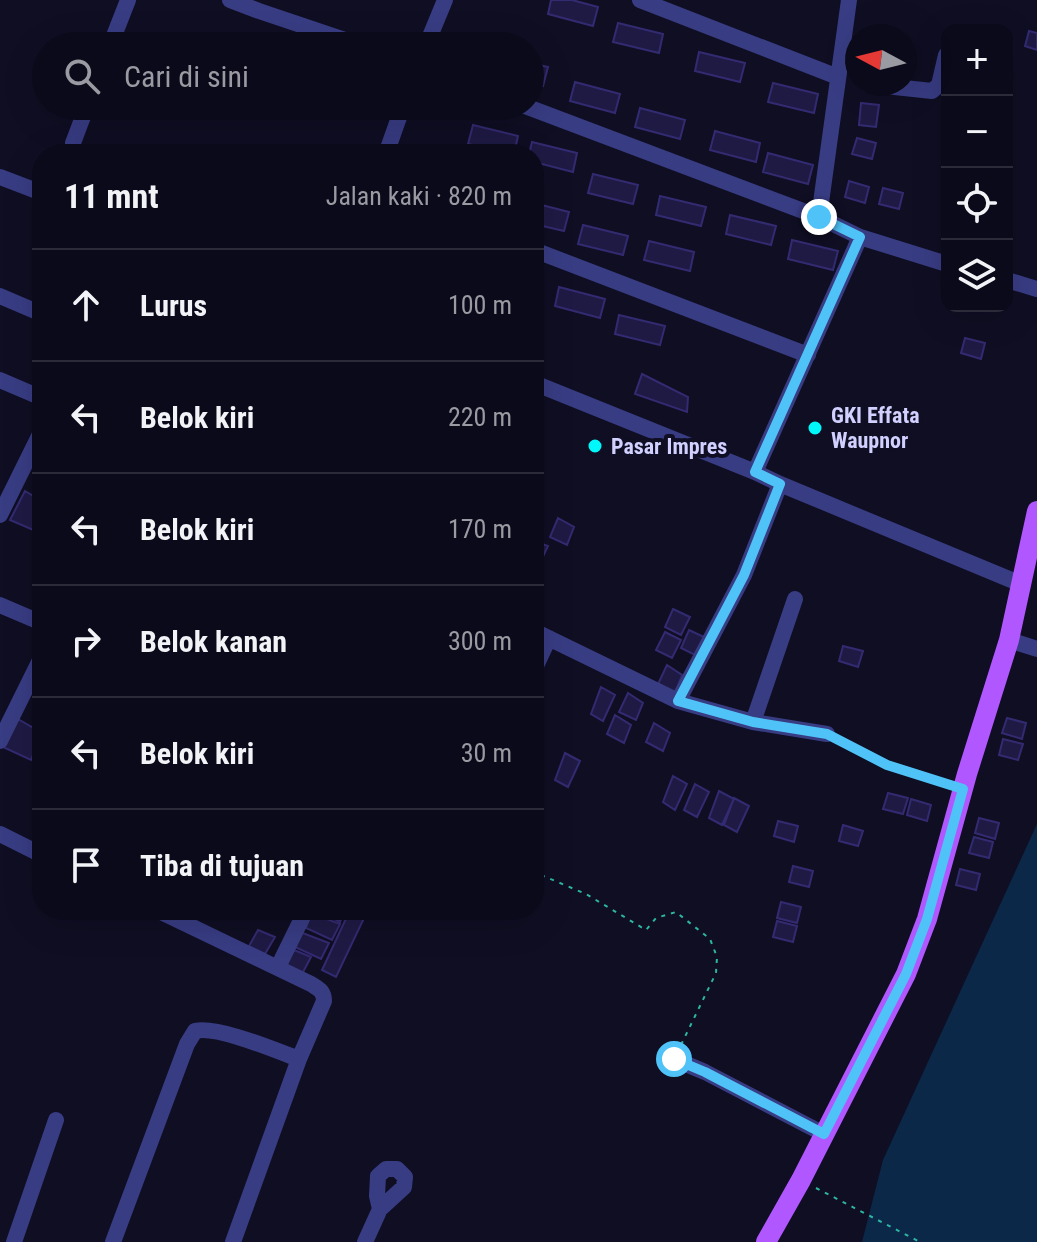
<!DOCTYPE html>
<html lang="id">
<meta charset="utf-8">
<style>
body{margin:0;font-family:"Roboto Condensed",sans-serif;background:#141323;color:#f1f3f6}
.controls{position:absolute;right:24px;top:24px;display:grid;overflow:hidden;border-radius:16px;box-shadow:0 8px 32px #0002}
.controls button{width:72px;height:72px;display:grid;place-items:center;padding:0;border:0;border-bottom:2px solid #2b2b39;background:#0b0a1a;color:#f1f3f6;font:40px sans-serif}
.compass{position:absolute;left:845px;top:24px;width:72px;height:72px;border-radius:50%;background:#0b0a1a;box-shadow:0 8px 32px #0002;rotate:277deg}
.stop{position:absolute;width:24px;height:24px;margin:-18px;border:6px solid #4fc3f7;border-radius:50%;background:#fff}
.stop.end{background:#4fc3f7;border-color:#fff;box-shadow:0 2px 8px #0008}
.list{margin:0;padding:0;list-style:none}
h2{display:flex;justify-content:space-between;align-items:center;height:104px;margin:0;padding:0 32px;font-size:34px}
h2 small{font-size:26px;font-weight:400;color:#9a9aa2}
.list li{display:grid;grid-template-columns:52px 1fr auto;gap:24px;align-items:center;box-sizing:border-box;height:112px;padding:0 32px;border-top:2px solid #2b2b39}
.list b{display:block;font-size:30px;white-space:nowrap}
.list em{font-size:26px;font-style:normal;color:#9a9aa2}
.icon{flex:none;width:44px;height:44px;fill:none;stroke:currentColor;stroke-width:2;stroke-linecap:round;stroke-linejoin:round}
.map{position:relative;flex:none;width:1037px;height:1242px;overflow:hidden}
.search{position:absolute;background:#0b0a1a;box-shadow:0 8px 32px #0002;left:32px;top:32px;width:512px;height:88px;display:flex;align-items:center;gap:20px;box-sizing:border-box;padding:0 28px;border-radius:44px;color:#9a9aa2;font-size:30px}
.panel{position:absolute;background:#0b0a1a;box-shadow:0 8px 32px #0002;left:32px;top:144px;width:512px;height:776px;border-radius:32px}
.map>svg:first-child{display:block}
.water{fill:#0c2849}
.building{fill:#1e1a44;stroke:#332b71;stroke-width:2}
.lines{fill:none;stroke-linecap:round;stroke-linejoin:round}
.path{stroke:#2db6a1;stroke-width:2;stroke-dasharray:4 6;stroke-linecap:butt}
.minor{stroke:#383c83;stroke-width:16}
.major{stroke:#b157ff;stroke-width:20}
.route{stroke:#4fc3f7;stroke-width:10}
.poi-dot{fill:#00f8fb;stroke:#0f0e23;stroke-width:3}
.labels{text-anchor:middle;stroke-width:8;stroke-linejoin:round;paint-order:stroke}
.poi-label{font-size:22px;font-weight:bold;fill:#d1d0ff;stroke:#0f0e23;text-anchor:start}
</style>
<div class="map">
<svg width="1037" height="1242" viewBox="0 0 1037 1242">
<rect width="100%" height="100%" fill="#0f0e23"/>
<path class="water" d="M1037,824V1242H862L883,1160Z"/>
<path class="building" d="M551,0H572L598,7L593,26L548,14Z
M618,23L663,34L659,53L613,42Z
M1029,31L1037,33V50L1025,46Z
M699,52L745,63L740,82L695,71Z
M530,63L548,67L543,86L530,83Z
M575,82L620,94L615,113L570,101Z
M773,83L818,94L814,113L768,102Z
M861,103L879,105L876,127L859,125Z
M640,108L685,120L680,139L635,127Z
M473,125L518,136L514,154L468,144Z
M715,131L760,143L756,162L710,150Z
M857,138L876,143L872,159L852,154Z
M532,142L577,153L573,172L534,162V154H529Z
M768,153L813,165L808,184L763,172Z
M593,174L638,185L633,204L588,193Z
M849,181L869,187L865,203L845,197Z
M883,188L903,193L899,209L879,204Z
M660,196L706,207L701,226L656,215Z
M534,203L569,212L564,231L534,224Z
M730,215L776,226L771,245L726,234Z
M583,225L628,236L623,255L578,244Z
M792,240L838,251L833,270L788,259Z
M649,241L694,252L690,271L644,260Z
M559,287L605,299L600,318L555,306Z
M619,315L665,326L660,345L615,334Z
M965,338L985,343L981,359L961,353Z
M642,374L688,397L687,412L635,394Z
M25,491L42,501V524L38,532L10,520Z
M558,518L574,527L567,545L550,537Z
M534,541L548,546L534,575Z
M673,609L690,617L681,635L665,627Z
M689,630L706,638L697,656L681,648Z
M665,632L681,640L672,658L656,650Z
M843,646L863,651L858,667L839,661Z
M667,665L682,675L675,693L658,684Z
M601,687L615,695L603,721L591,714Z
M628,693L643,703L636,720L619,712Z
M615,715L631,725L624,743L607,734Z
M1007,718L1026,723L1022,739L1002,733Z
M18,719L42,733L31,760L3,747Z
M654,723L670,733L663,751L646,742Z
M1003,739L1023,744L1018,760L999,755Z
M565,753L580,761L568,787L555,780Z
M673,776L687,784L675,810L663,802Z
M695,784L709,792L697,817L684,810Z
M719,791L734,799L722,825L709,818Z
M888,793L908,798L903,814L883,809Z
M734,798L749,806L737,832L724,825Z
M911,799L931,805L927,821L907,815Z
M979,818L999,823L995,839L975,833Z
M778,821L798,826L794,842L774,836Z
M843,825L863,831L858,846L839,841Z
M974,837L993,842L989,858L969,853Z
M793,866L813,871L809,887L789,882Z
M960,869L980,874L976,890L956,885Z
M781,902L801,907L797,923L777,918Z
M316,910H345L340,922Z
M350,910L366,914L336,977L322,970Z
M311,913L340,924L332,940L306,928Z
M777,921L797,926L793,942L773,937Z
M258,930L275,937L265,954L249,946Z
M300,932L329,943L321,959L295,947Z
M294,950L311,957L302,974L285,966Z"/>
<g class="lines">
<path class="path" d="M839,740L887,765L948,784
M541,875L586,894L646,930L656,918L676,912L710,939L717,957L716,973L680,1047
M816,1188L920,1242"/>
<path class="minor" d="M230,0L259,11L363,46
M640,0L838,77
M110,46L128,0
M426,46L445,0
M867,84L932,91L939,85L946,55
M525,106L819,217L860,237L947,264
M73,143L87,106
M386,154L403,106
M0,177L42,193
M819,217L849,0
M534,250L808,355
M1007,280L1037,289
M0,296L42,314
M0,380L42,398
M534,383L755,472L780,484L1021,584
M755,472L860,237
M0,515L42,430
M0,605L42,623
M534,631L678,701L753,722L827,734
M1009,640L1037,649
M534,670L549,638
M678,701L744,575L780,484
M753,722L795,599
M0,741L42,656
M0,834L42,855
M157,910L311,984C319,989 324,991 324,1001L299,1059L233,1242
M278,967L306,910
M674,1059L705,1072L824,1134
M14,1242L56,1120
M113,1242L187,1044L195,1031C216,1025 277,1051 299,1059
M365,1242L380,1209L404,1187L405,1177L397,1169H386L378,1176L377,1196L380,1209"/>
<path class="major" d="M766,1242L801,1180L906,974L927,919L967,774L1009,640L1037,511"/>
</g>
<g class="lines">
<path class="route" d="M674,1059L705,1072L824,1134L906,974L927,919L963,789L887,765L827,734L753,722L678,701L744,575L780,484L755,472L860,237L819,217"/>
</g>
<g class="poi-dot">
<circle cx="815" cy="428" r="8"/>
<circle cx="595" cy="446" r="8"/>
</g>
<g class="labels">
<g class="poi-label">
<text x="831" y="423">GKI Effata<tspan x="831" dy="25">Waupnor</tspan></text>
<text x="611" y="454">Pasar Impres</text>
</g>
</g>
</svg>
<div class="controls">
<button>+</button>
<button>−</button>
<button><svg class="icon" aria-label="locate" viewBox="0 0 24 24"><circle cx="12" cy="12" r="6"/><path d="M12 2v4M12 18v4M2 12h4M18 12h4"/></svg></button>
<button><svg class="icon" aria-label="layers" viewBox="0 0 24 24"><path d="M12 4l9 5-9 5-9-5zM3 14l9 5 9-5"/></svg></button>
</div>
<svg class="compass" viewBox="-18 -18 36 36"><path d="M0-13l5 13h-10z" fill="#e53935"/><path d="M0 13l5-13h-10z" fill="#9a9aa2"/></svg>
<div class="stop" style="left:674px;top:1059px"></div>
<div class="stop end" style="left:819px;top:217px"></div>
<div class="search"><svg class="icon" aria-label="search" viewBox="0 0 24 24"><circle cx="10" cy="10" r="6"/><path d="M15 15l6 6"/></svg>Cari di sini</div>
<section class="panel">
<h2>11 mnt<small>Jalan kaki · 820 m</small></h2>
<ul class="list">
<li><svg class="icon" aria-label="ahead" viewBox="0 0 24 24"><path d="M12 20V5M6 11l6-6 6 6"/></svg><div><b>Lurus</b></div><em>100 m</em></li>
<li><svg class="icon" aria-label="left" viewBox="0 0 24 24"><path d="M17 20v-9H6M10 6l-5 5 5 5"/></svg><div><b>Belok kiri</b></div><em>220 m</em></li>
<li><svg class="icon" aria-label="left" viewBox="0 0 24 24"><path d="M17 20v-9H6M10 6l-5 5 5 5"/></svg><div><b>Belok kiri</b></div><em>170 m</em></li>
<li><svg class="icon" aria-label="right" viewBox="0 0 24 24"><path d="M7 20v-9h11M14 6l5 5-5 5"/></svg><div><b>Belok kanan</b></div><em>300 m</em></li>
<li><svg class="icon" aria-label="left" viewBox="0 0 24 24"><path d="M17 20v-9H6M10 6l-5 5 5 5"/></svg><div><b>Belok kiri</b></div><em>30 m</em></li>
<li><svg class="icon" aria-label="arrive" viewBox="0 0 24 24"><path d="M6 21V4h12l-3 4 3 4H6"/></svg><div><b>Tiba di tujuan</b></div></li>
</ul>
</section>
</div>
